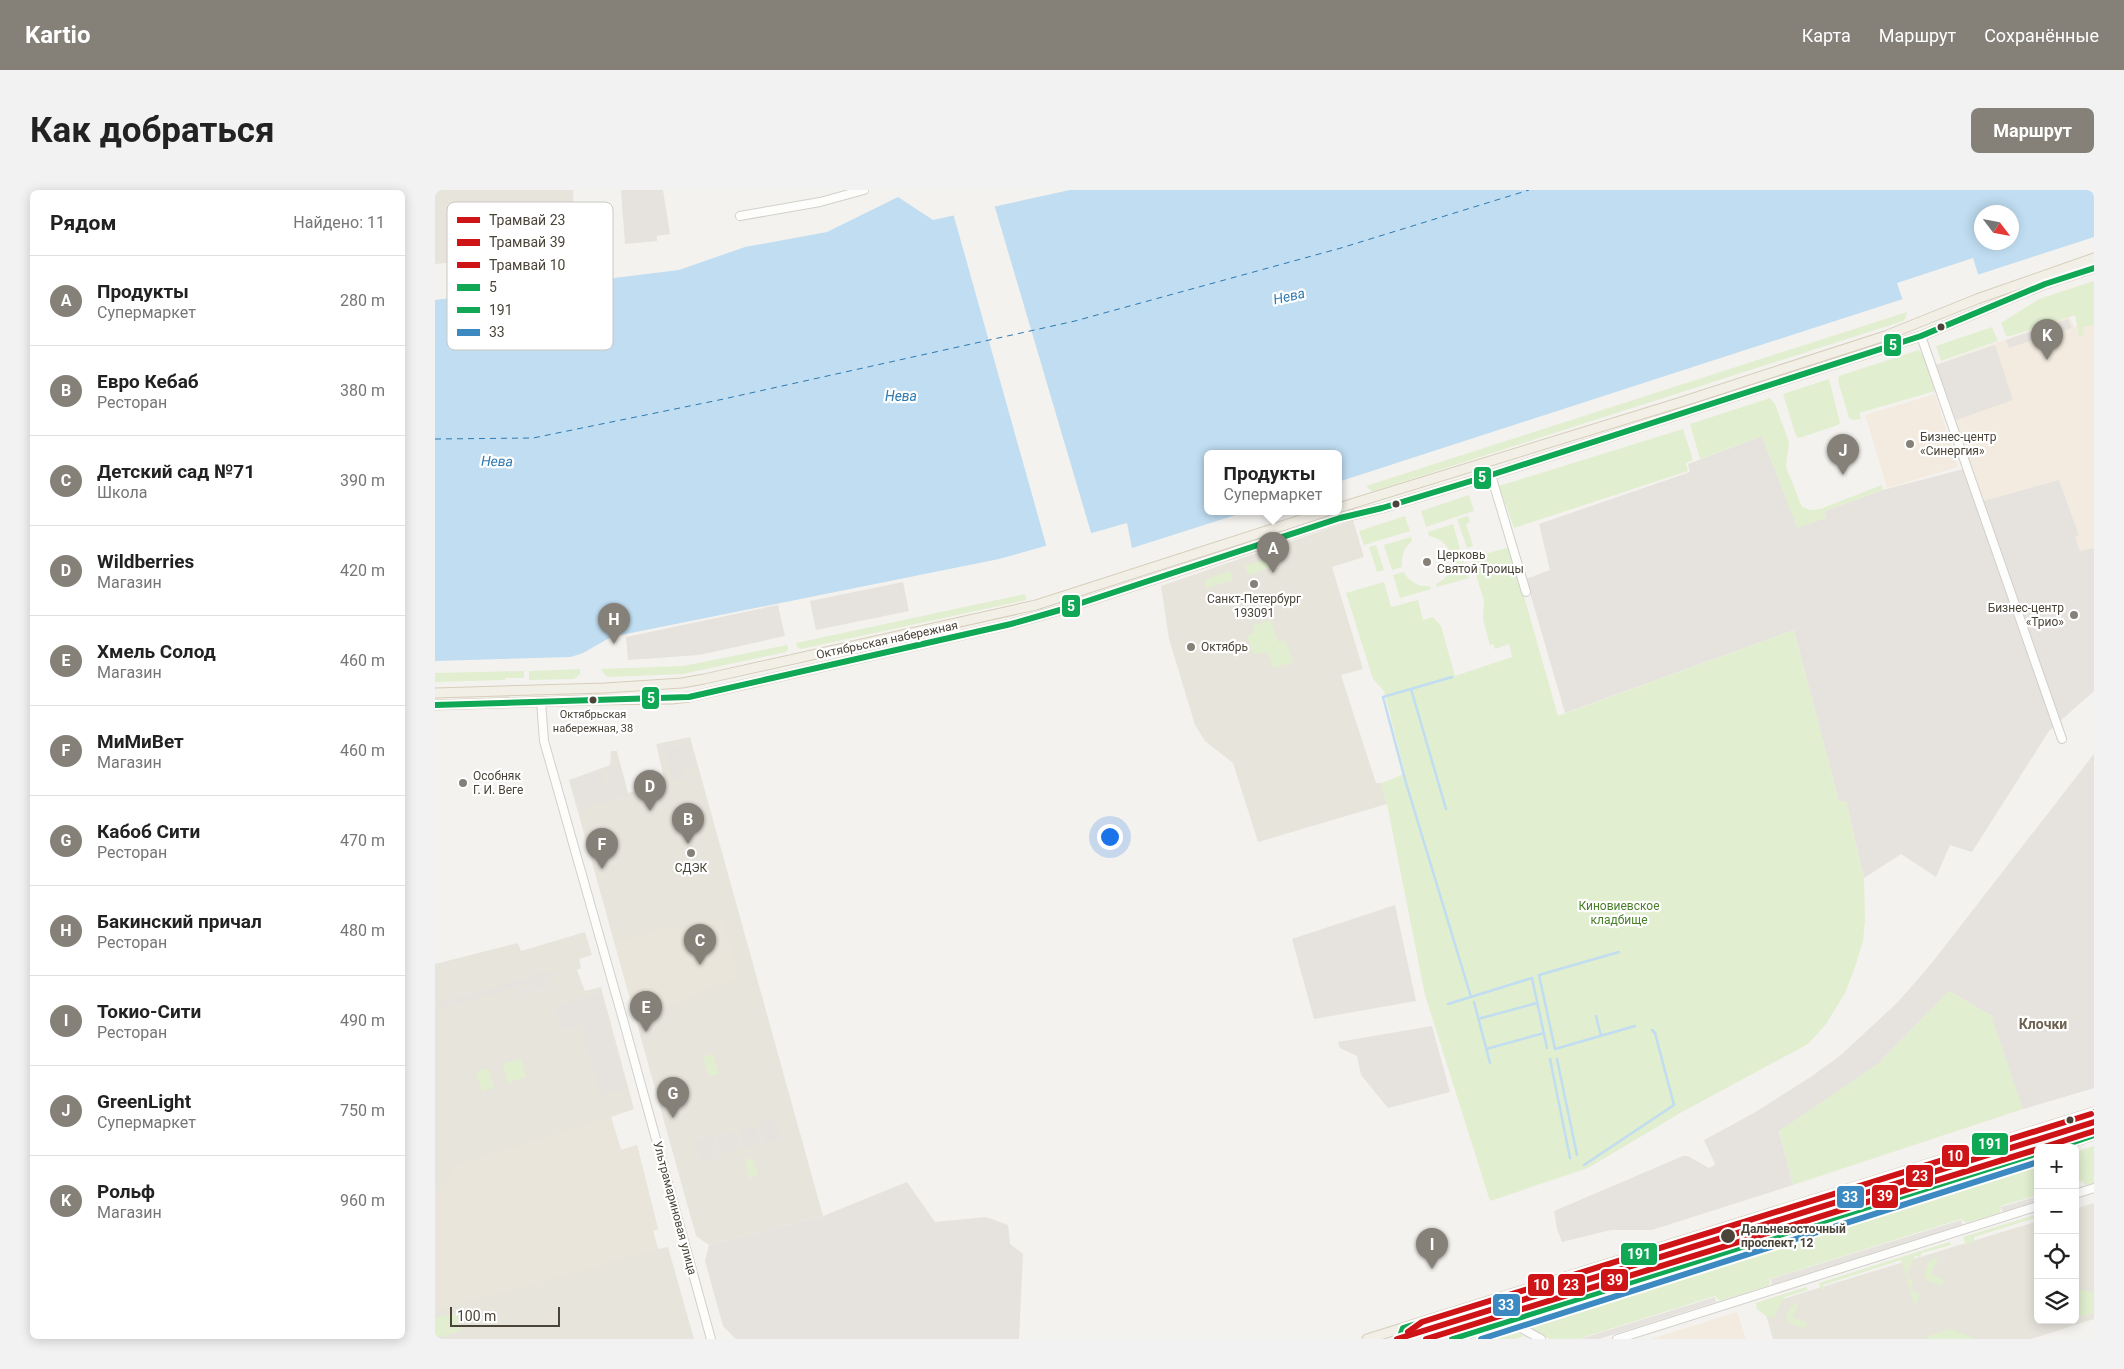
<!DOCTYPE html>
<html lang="ru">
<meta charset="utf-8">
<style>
body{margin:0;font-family:Roboto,sans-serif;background:#f2f2f2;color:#222}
.controls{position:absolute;right:15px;bottom:15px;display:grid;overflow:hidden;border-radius:8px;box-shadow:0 2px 12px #0003}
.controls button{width:45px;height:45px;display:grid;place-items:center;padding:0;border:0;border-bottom:1px solid #e0e0e0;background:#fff;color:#222;font:25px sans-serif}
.compass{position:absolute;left:1539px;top:15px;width:45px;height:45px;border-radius:50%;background:#fff;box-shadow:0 2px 12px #0003;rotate:122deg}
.scale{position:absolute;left:15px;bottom:12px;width:110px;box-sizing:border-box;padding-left:5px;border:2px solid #4b4439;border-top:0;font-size:14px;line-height:18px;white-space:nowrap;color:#4b4439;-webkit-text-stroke:4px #fff;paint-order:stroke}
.you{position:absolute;left:674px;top:646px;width:18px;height:18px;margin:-12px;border:4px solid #fff;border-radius:50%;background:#1a73e8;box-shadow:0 0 0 8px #1a73e833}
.badge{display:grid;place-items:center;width:32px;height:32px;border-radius:50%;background:#868178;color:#fff;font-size:16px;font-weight:700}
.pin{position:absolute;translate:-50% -41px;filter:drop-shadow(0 1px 2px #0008)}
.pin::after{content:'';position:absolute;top:26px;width:18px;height:15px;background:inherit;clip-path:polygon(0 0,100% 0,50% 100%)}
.popup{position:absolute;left:769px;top:260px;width:138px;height:65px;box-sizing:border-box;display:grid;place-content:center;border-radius:8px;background:#fff;filter:drop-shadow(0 1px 4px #0005);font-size:16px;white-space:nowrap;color:#767676}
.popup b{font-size:19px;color:#222}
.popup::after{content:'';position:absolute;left:50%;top:100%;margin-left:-10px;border:10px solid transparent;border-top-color:#fff}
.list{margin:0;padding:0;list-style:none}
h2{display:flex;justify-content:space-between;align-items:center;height:65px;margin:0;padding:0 20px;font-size:21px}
h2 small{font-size:16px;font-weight:400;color:#767676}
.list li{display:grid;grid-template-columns:32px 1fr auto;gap:15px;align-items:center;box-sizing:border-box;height:90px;padding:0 20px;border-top:1px solid #e0e0e0}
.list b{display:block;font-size:19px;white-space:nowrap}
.list p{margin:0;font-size:16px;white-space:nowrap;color:#767676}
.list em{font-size:16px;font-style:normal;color:#767676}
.icon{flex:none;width:28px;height:28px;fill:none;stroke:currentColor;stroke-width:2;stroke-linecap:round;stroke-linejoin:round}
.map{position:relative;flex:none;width:1659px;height:1149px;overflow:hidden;border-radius:8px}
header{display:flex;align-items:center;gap:30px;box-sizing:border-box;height:70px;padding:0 25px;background:#868178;color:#fff}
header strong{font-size:24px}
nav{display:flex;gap:28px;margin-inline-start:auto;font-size:18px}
.intro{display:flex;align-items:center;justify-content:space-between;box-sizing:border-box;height:120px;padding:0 30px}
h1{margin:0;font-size:35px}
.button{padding:12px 22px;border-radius:8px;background:#868178;color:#fff;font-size:18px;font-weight:700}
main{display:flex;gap:30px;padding:0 30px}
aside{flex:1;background:#fff;border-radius:8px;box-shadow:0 2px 12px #0003}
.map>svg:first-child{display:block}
.residential{fill:#e7e4dc}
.commercial{fill:#f3ebdf}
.industrial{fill:#e6e2de}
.education{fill:#eae5da}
.green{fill:#e1eecf}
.parking{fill:#e6e3df}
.water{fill:#c0ddf1;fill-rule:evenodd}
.pier{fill:#f4f2ee}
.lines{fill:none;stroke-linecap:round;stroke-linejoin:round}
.stream{stroke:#c0ddf1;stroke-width:2.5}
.ferry{stroke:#2e7ab2;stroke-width:1;stroke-dasharray:6 5;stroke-linecap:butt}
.minor-casing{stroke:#d2d0cb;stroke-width:10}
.major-casing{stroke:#d6cebb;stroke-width:11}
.minor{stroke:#fdfdfc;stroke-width:8}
.major{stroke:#f2efe6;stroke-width:9}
.bus-1-casing{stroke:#fff;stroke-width:10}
.bus-2-casing{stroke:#fff;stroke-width:10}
.bus-3-casing{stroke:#fff;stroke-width:10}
.bus-1{stroke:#10a855;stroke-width:6}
.bus-2{stroke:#10a855;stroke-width:6}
.bus-3{stroke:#3d8ac2;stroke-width:6}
.tram-1-casing{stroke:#fff;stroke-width:10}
.tram-2-casing{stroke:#fff;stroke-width:10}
.tram-3-casing{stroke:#fff;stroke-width:10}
.tram-1{stroke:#ce1417;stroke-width:6}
.tram-2{stroke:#ce1417;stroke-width:6}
.tram-3{stroke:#ce1417;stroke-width:6}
.bus-dot{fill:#4b4439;stroke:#fff;stroke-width:2}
.poi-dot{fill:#868178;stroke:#fff;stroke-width:2}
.labels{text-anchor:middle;stroke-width:4.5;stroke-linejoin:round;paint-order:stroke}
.bus-label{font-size:11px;fill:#4b4439;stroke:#fff}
.poi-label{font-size:12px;fill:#4b4439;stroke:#fff;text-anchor:start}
.street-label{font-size:12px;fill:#4b4439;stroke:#fff}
.park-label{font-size:12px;fill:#4a7f2a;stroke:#fff}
.stop-label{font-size:12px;font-weight:bold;fill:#4b4439;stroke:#fff;text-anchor:start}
.water-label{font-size:14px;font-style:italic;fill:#2e7ab2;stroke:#fff}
.neighbourhood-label{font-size:14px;font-weight:bold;fill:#6e6250;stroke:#fff}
.key{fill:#fff;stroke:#c9c7c4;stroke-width:1}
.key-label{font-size:14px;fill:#4b4439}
.line-badge{stroke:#fff;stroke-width:2}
.badge-label{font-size:14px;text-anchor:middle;font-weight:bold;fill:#fff}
</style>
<header>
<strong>Kartio</strong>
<nav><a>Карта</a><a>Маршрут</a><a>Сохранённые</a></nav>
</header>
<div class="intro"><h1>Как добраться</h1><a class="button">Маршрут</a></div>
<main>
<aside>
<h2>Рядом<small>Найдено: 11</small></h2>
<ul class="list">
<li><span class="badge">A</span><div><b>Продукты</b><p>Супермаркет</p></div><em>280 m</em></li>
<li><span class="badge">B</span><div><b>Евро Кебаб</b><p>Ресторан</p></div><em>380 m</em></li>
<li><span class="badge">C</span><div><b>Детский сад №71</b><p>Школа</p></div><em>390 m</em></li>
<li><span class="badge">D</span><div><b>Wildberries</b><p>Магазин</p></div><em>420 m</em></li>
<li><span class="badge">E</span><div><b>Хмель Солод</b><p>Магазин</p></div><em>460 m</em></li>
<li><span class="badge">F</span><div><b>МиМиВет</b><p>Магазин</p></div><em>460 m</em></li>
<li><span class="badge">G</span><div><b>Кабоб Сити</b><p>Ресторан</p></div><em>470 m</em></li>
<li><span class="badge">H</span><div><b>Бакинский причал</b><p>Ресторан</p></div><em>480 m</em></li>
<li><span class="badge">I</span><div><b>Токио-Сити</b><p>Ресторан</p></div><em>490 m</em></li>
<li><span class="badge">J</span><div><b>GreenLight</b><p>Супермаркет</p></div><em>750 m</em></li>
<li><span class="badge">K</span><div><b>Рольф</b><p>Магазин</p></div><em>960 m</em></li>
</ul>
</aside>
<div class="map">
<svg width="1659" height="1149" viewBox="0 0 1659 1149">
<rect width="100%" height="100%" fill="#f4f2ee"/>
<path class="residential" d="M0,0H138L140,52H145V61L0,74Z
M918,330L929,367L897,377L928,479L906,485L941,593H946L952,614L823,652L798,573L770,551L760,535L734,449L726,396Z
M255,547L388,1026L274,1055L261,1046L134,590L175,575L176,561H182L193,603L230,593L221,554Z
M150,742L157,765L144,769L146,778L142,780L150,801L166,797L199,919L176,927L186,960L202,955L223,1039L218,1041L223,1059L233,1057L259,1149H0V774L83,753L86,761Z
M1659,1013V1129L1596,1149H1338L1328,1115L1603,1031V1130H1640V1019Z"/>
<path class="commercial" d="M1634,127L1640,137L1659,131V358L1645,362L1639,347L1644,345L1624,290L1548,311L1499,175Z
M1500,204L1523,277L1452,298L1430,225Z
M1302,1122L1311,1149H1216Z"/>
<path class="industrial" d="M1327,246L1362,337L1391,328L1390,321L1448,300L1536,277L1548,311L1624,290L1644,345L1640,347L1645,361L1659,358V501L1614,541L1537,662L1515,655L1501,687L1466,664L1429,688L1411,611L1404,612L1359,440L1130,523L1091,389L1115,380L1104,334L1255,282L1253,274Z
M468,392L474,421L381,440L375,411Z
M343,415L350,446L264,465L193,470L191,447Z
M1659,564V898L1588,919L1557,826L1514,801L1443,874L1339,945L1281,976L1269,950L1319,923L1377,886L1406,865L1463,812L1496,774Z
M960,715L981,811L879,829L857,749Z
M997,836L1015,902L953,918L926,885L922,866L905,858L903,852Z
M472,992L500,1032L551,1027L573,1035L575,1054L588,1064L584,1149H301L288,1136L270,1071L274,1055L388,1026Z"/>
<path class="education" d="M287,728L304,789L263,801L264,805L200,826L180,753L242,735L244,740Z
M176,927L186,960L202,955L223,1039L218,1041L223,1059L0,1121V997L19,991L15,977Z"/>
<path class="green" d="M1659,91V134L1647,138L1649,145L1644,147L1640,125L1575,146H1571L1566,133L1604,109Z
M1472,122L1471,128L1468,131L939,301H936L931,296Z
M1557,137L1563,151L1506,171L1501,156Z
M1484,160L1490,168L1500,201L1424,223L1426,229L1418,230L1414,228L1403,191L1404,186Z
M1394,189L1405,233L1403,235L1364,248L1361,246L1348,204Z
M1335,208L1340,214L1354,252L1351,277L1367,317L1375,320L1385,319L1447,295L1448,300L1390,321L1391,328L1362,338L1327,246L1265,269L1255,234Z
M1248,239L1258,270L1251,273L1253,281L1079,338L1064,296Z
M1034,305L1039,321L991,337L986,321Z
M970,326L975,341L929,355L924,341Z
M1033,326L1035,332L1031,334L1038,356L1032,358L1022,329Z
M1018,334L1025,359L1015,362C1011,353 1004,348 994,346L993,342Z
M976,347L977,351C969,357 966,366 967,377L957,380L949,355Z
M941,355L949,380L942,382L934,357Z
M1075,357L1123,526L1359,440L1404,612L1411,611L1429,688L1430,730L1428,751L1420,777L1410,803L1391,834L1373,854L1247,922L1153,978L1055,1011L990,805L952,614L946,593L970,584L949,501L938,489L911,403L949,392L956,417L983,410L988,430L998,427L1006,436L1020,486L1077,467L1074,454L1060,459L1058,454L1055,455L1048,429L1049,411L1036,368Z
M1027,365L1034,388L1002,397L1001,394C1012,389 1017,380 1016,368Z
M840,366L843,375L813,385L810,376Z
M795,381L798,390L772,398L769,390Z
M969,382C974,392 984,397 995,396L996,399L965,408L958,385Z
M590,404L591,410L366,459L362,457L361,453Z
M835,430L843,452L850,450L858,472L838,478L833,462L818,464L812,446L819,443L817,436Z
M352,455L353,459L351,462L248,484L174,487L170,485L166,479L248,476Z
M145,479V484L139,489L94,490V481Z
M89,481V488H70V490L0,492V483Z
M1514,801L1557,826L1588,919L1358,995L1344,941L1443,874Z
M278,864L284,884L274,886L268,867Z
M86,869L91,887L73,893L68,874Z
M53,878L59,898L47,901L41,882Z
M1659,956V993L1650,995L1648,991L1640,993V962Z
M317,968L323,985L315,989L310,970Z
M1603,974V1005L1566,1016L1565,1023L1531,1033L1526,1029L1335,1089V1094L1333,1096L1285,1111L1280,1106L1143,1149H1115L1089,1135L1309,1066L1310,1068L1316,1066V1064Z
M1603,1024V1027L1539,1047V1052L1531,1055L1528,1047Z
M1514,1052L1516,1055L1487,1063L1485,1067L1480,1066L1471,1087L1478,1091L1476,1101L1485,1104L1480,1116L1466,1070L1388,1095L1389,1099H1386L1384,1093Z
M1501,1067L1503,1068L1496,1084L1509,1090L1507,1096L1493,1091L1489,1086L1493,1072Z
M1371,1097L1373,1100L1349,1107L1339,1127H1332L1322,1119L1321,1113Z
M1640,1098L1659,1103V1123L1640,1128Z
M1365,1111L1358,1127L1372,1133L1369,1139L1355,1133L1351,1128L1356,1116Z
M21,1123L26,1141L0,1148V1128Z
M1074,1139L1089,1146L1080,1149H1041Z
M1515,1139L1541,1149H1492L1491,1147Z"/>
<path class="parking" d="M186,0H228L235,44L222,46V51L190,54Z
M1633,129L1637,138L1574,158L1571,150Z
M1560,155L1578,210L1521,230L1501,175Z
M234,552L236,558L255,552L261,576L248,579L250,589L238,591L228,553Z
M184,573L193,605L144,620L135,591L165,580L172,601L177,599L172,578Z
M118,780L120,786L5,819L3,814Z
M1659,787V898L1588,919L1557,828Z
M112,791L114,796L83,805L81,800Z
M165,803L192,898L166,906L145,835L126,840L120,817Z
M340,928L346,949L329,954L323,933Z
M321,936L326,953L308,958L303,941Z
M1343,938L1358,995L1217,1040H1176L1127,1052L1122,1039L1119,1021L1248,966H1253L1274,978Z
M300,942L305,959L286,964L281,947Z
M278,946L284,967L267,972L261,951Z
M1603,1006V1012L1568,1023L1566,1017Z
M1526,1030L1528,1035L1337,1095L1336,1089Z
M1280,1107L1281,1112L1164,1149H1145Z"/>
<path class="water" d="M635,0H1659V47L903,292V264H773V322H810L697,358L692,333L564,369L176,447L148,463L136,467L0,471V110L244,80L310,57L392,42L463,7L498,30ZM1546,22H1576V52H1546Z"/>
<path class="pier" d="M559,14L657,346L612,358L518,23Z
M1538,68L1544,87L1468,111L1462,93Z"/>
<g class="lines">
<path class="stream" d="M1017,487L948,507L971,593L1036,807
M976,499L1011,619
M1184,762L1104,785L1120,859L1200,836
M1039,812L1055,873
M1013,814L1097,788L1112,858
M1161,826L1166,846
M1043,829L1102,813
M1051,859L1109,843
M1115,869L1135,968
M1122,869L1142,965
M1149,975L1239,915L1220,843L1217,840"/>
<path class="ferry" d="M0,249L98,248L284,210L640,131L906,58L1094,0"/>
<g class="minor-casing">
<path id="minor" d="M305,26L385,12L429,0
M1486,146L1627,549
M1056,285L1091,402
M106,511L109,551L189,833L276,1149
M1640,1004L1659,998
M1073,1131L1106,1149
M1182,1149L1603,1016"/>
</g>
<g class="major-casing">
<path id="major" d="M903,318L1243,213L1450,146L1542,109L1659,68
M0,503L170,498L247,493L269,489L601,415L890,322
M0,515L158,510L237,509L254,507L576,434L625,420L905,328L947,318L1056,285L1486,146L1610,94L1659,78
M1620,958L1659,945
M1486,976L1492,998
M968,1138L974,1149
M932,1149L1659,922
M1017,1149L1603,963"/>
</g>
<use href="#minor" class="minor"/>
<use href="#major" class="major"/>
<g class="bus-1-casing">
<path id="bus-1" d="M0,515L254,507L576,434L625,420L905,328L947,318L1056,285L1486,146L1610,94L1659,78"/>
</g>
<g class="bus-2-casing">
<path id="bus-2" d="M1621,958L1659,945
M964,1149L968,1138L1659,922
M1017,1149L1603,963"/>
</g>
<g class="bus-3-casing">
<path id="bus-3" d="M973,1149L975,1145L1659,931
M1046,1149L1603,972"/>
</g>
<use href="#bus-1" class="bus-1"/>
<use href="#bus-2" class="bus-2"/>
<use href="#bus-3" class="bus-3"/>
<g class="tram-1-casing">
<path id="tram-1" d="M962,1149L1659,932"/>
</g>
<g class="tram-2-casing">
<path id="tram-2" d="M1606,958L1659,941
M991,1149L1603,959"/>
</g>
<g class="tram-3-casing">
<path id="tram-3" d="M973,1142L987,1132L1656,924"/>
</g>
<use href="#tram-1" class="tram-1"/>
<use href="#tram-2" class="tram-2"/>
<use href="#tram-3" class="tram-3"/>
</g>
<g class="bus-dot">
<circle cx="1506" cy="137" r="4.5"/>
<circle cx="961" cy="314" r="4.5"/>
<circle cx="158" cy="510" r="4.5"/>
<circle cx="1635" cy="930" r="4.5"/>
<circle cx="1293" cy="1046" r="8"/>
</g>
<g class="poi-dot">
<circle cx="1475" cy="254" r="5"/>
<circle cx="992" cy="372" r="5"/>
<circle cx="819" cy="394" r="5"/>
<circle cx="1639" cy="425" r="5"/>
<circle cx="756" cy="457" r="5"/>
<circle cx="28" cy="593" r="5"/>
<circle cx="256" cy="663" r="5"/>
</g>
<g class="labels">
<g class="bus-label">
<text x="158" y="528">Октябрьская<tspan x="158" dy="14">набережная, 38</tspan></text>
</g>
<g class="poi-label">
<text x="1485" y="251">Бизнес-центр<tspan x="1485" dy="14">«Синергия»</tspan></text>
<text x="1002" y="369">Церковь<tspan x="1002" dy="14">Святой Троицы</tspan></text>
<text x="819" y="413" text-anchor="middle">Санкт-Петербург<tspan x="819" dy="14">193091</tspan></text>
<text x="1629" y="422" text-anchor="end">Бизнес-центр<tspan x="1629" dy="14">«Трио»</tspan></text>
<text x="766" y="461">Октябрь</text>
<text x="38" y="590">Особняк<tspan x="38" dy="14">Г. И. Веге</tspan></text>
<text x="256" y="682" text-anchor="middle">СДЭК</text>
</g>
<g class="street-label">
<text transform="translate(452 450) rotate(-12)" y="4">Октябрьская набережная</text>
<text transform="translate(240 1018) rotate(75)" y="4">Ультрамариновая улица</text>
</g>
<g class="park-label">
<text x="1184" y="720">Киновиевское<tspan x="1184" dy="14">кладбище</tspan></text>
</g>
<g class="stop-label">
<text x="1306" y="1043">Дальневосточный<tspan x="1306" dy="14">проспект, 12</tspan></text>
</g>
<g class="water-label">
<text transform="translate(854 106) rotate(-13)" y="5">Нева</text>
<text x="466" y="211">Нева</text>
<text transform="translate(62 271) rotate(1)" y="5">Нева</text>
</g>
<g class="neighbourhood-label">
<text x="1608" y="839">Клочки</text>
</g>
</g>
<rect x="12" y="12" width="166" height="148" rx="8" class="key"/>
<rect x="22" y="27" width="23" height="6" fill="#ce1417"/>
<rect x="22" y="49" width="23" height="7" fill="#ce1417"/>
<rect x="22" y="72" width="23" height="6" fill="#ce1417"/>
<rect x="22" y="94" width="23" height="7" fill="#10a855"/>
<rect x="22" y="117" width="23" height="6" fill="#10a855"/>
<rect x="22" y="139" width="23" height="7" fill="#3d8ac2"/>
<g class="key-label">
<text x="54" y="35">Трамвай 23</text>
<text x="54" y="57">Трамвай 39</text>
<text x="54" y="80">Трамвай 10</text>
<text x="54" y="102">5</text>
<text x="54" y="125">191</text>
<text x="54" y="147">33</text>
</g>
<g class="line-badge">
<rect x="1448" y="143" width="19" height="24" rx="5" fill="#10a855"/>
<rect x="1038" y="276" width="19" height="24" rx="5" fill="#10a855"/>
<rect x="626" y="404" width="20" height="24" rx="5" fill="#10a855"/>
<rect x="206" y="496" width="19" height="24" rx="5" fill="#10a855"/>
<rect x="1536" y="942" width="38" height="24" rx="5" fill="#10a855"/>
<rect x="1506" y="954" width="29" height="24" rx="5" fill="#ce1417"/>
<rect x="1470" y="974" width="29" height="24" rx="5" fill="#ce1417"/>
<rect x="1436" y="994" width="28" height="25" rx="5" fill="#ce1417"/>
<rect x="1401" y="995" width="29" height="24" rx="5" fill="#3d8ac2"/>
<rect x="1185" y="1052" width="38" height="24" rx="5" fill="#10a855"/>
<rect x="1165" y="1078" width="29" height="24" rx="5" fill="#ce1417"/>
<rect x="1122" y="1083" width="29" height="24" rx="5" fill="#ce1417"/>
<rect x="1092" y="1083" width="28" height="24" rx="5" fill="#ce1417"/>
<rect x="1057" y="1103" width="29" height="24" rx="5" fill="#3d8ac2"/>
</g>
<g class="badge-label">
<text x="1458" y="160">5</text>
<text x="1047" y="292">5</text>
<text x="636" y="421">5</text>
<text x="216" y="513">5</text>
<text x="1555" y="959">191</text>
<text x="1520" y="971">10</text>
<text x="1485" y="991">23</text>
<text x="1450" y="1011">39</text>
<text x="1415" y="1012">33</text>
<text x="1204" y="1069">191</text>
<text x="1180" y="1095">39</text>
<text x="1136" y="1100">23</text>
<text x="1106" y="1100">10</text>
<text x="1071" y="1120">33</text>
</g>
</svg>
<div class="controls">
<button>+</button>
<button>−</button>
<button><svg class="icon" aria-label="locate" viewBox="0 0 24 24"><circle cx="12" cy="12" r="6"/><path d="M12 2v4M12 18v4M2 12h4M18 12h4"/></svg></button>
<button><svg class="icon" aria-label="layers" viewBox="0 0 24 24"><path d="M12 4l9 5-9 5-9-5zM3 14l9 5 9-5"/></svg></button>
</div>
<svg class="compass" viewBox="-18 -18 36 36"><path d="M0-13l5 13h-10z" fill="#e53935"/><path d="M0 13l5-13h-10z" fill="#767676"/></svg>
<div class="scale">100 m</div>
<div class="you"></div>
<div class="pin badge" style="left:838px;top:383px">A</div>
<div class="popup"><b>Продукты</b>Супермаркет</div>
<div class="pin badge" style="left:253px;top:654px">B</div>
<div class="pin badge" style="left:265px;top:775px">C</div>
<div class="pin badge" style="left:215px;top:621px">D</div>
<div class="pin badge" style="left:211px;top:842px">E</div>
<div class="pin badge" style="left:167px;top:679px">F</div>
<div class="pin badge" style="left:238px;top:928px">G</div>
<div class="pin badge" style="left:179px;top:454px">H</div>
<div class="pin badge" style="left:997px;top:1079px">I</div>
<div class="pin badge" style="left:1408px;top:285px">J</div>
<div class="pin badge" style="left:1612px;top:170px">K</div>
</div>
</main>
